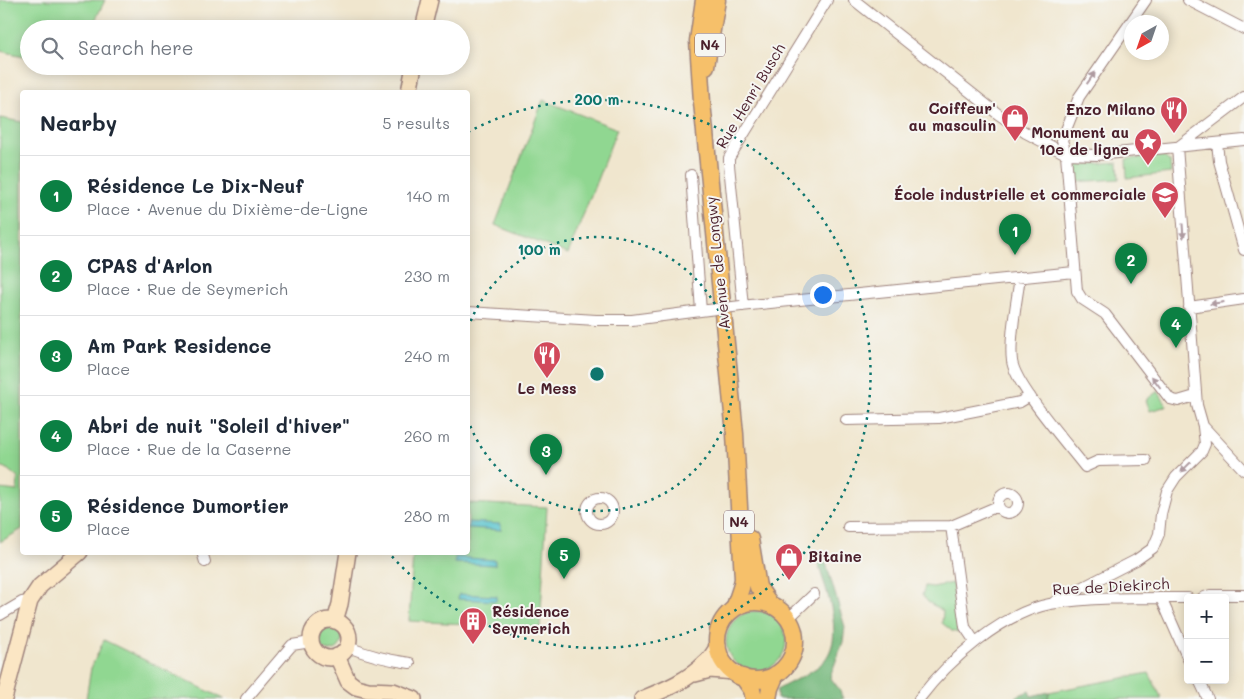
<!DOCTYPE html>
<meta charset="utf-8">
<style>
body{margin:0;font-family:Mali,sans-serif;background:#f2f2f3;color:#1f2937}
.controls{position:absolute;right:15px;bottom:15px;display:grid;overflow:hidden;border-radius:5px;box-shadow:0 2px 12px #0003}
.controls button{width:45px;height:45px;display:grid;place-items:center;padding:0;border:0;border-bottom:1px solid #e0e1e3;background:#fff;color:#1f2937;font:25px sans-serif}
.compass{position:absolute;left:1124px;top:15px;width:45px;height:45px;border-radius:50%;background:#fff;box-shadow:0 2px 12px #0003;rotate:220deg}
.you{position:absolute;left:822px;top:294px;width:18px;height:18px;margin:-12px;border:4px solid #fff;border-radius:50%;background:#1a73e8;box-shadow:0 0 0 8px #1a73e833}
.badge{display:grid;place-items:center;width:32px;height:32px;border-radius:50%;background:#0b8043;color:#fff;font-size:16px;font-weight:700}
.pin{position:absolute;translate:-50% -41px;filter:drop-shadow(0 1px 2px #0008)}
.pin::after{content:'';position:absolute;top:26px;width:18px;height:15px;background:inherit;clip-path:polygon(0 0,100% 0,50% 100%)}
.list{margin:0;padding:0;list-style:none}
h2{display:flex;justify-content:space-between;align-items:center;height:65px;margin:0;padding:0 20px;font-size:21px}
h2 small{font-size:16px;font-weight:400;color:#747a83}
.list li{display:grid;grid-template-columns:32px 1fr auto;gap:15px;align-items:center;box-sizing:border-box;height:80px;padding:0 20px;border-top:1px solid #e0e1e3}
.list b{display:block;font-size:19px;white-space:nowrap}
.list p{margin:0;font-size:16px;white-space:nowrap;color:#747a83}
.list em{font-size:16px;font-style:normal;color:#747a83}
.icon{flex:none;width:28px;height:28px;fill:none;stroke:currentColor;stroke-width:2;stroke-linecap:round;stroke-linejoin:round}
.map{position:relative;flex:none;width:1244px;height:699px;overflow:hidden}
.search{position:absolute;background:#fff;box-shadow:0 2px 12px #0003;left:20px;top:20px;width:450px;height:55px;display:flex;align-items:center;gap:12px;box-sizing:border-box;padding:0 18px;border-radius:28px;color:#747a83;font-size:19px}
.panel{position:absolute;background:#fff;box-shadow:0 2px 12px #0003;left:20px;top:90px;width:450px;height:465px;border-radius:5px}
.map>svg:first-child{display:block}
.green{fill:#90d791;stroke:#6d7b5e}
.forest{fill:#74b87b;stroke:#5f6c53}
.water{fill:#57c4ce;stroke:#50727c}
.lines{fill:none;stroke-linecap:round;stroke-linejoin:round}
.street-casing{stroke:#9d827c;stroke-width:12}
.secondary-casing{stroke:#9d827c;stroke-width:18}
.primary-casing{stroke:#9d827c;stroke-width:19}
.street{stroke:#fff;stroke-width:10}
.secondary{stroke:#fbe6c4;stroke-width:15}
.primary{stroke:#f6c06b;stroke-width:16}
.street-bridge-casing{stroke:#9d827c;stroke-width:12;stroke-linecap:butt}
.street-bridge{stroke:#fff;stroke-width:10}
.oneway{fill:#ae9aa0}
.ring{fill:none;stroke:#0f766e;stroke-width:2.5;stroke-dasharray:2.5 5}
.labels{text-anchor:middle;stroke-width:4;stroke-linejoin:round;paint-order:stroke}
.shield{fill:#f6f6f2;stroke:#7e6067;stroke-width:1}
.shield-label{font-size:14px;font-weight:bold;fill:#4a1f2b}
.street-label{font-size:15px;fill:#4a1f2b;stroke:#f6f6f2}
.poi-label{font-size:15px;font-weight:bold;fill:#4a1f2b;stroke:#f6f6f2;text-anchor:end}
.centre{fill:#0f766e;stroke:#f6f6f2;stroke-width:2.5}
.ring-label{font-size:15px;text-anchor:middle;font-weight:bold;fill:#0f766e;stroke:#f6f6f2;stroke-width:4;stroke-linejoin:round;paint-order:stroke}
</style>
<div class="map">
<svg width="1244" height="699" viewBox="0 0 1244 699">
<rect width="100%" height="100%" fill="#f6f6f2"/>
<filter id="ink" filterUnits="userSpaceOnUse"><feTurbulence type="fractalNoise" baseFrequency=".02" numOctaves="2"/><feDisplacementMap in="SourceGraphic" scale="10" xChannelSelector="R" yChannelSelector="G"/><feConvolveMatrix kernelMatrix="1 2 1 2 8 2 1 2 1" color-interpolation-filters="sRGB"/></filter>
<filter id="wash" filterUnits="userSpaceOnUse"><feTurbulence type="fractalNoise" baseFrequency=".0096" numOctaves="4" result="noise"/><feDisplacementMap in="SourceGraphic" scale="20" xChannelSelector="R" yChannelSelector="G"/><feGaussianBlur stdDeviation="1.12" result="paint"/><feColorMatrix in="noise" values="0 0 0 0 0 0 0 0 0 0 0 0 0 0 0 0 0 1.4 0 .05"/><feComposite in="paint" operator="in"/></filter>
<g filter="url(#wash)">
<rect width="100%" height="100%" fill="#f0e6ce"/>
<path class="green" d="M0,0H105L91,29H29V57L0,51Z
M543,100L617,129L568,254L495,225Z
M0,118L22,122V529L0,542V489L17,491L18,478L6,468L0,466Z
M1163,156L1170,162L1171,173L1127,178L1126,159Z
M1118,162L1119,179L1076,182L1075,171L1079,165Z
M1158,391L1167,406L1150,411L1146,400Z
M468,503L547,507L540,628L409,621L413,553L468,552Z
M1120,579L1122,580L1121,589L1106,588L1107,586Z
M952,583L958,633L952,631L942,623L943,611L928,602L922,595L925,586L933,587Z
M726 641a30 30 0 1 1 60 0a30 30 0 1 1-60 0Z
M318 639a12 12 0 1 1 24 0a12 12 0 1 1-24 0Z
M104,640L224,699H86L91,668Z
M1149,673L1162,699H1048L1049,692Z"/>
<path class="forest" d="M824,556L845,627L843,642L830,677L839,689L843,699H777V688L778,689C791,682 804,676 816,668C851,644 825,589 816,557Z
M1029,691L1031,696L1049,692L1048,699H1016L1017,696Z"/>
<path class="water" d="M468,522L501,524V530L468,528Z
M455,557L495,560V565L455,563Z
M459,594L497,596L496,601L458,599Z"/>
</g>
<g filter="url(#ink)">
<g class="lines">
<g class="street-casing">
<path id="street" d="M854,0L998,114L1026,133L1066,154L1097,155L1244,140
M1146,0L1079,97L1062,140L1066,154L1077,291L1082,299L1105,314L1170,399L1178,401L1195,396
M1188,0L1244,29
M1217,143L1219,161L1244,250
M1177,147L1197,405L1203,426L1244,470
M1178,147L1244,97
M691,175L701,311
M1020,277C1017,300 1009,339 1012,361C1015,385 1068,445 1085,467L1098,461L1146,460
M741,306L1074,272
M743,306L729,165V158L827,0
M1189,307L1244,299
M468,312L596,320H632L708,310
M846,420L939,418L1020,402L1030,396
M998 503a10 10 0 1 1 20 0a10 10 0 1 1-20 0Z
M587 511a13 13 0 1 1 26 0a13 13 0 1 1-26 0Z
M951,526L965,627L975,642
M848,527L951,526L998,506
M202,552L205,562
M1161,598L1188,659
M1202,598L1210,595H1244
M1054,602L1136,560L1153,548L1159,534L1161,514L1167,491L1176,477L1202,451L1205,444L1203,427
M0,615L22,602L30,601
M788,619L814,594
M348,647C368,655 388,660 410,663
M1199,680L1208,699
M246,699L292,645L311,642
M919,699C948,661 1002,613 1050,604C1092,597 1145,598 1188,598"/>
</g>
<g class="secondary-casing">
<path id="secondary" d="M423,29L430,0
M409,92L414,66
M311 639a19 19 0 1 1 38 0a19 19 0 1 1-38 0Z
M335,621L340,604L348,552
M337,656L348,681L356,687L368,690L393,691L414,699
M695,674L710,670L734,672
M4,699L30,601L40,586L80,552
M642,699C664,690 689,680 706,662C711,658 714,652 718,646"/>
</g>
<g class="primary-casing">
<path id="primary" d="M704,0L698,41L702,102L735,434L743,579L741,588L734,609
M706,66L717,0
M750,539L758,587L770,604
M717 641a39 39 0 1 1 78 0a39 39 0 1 1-78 0Z
M743,677L752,690L754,699
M768,699L770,688L776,674"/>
</g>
<use href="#street" class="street"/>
<use href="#secondary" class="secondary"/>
<use href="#primary" class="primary"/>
<g class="street-bridge-casing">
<path id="street-bridge" d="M708,310L741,306"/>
</g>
<use href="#street-bridge" class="street-bridge"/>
</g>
<defs><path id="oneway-solid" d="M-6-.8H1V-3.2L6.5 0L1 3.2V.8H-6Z" transform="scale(1.25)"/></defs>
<g class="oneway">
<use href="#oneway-solid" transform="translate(1091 78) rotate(-55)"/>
<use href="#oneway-solid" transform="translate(1183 231) rotate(86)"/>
<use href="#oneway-solid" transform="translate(1217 303) rotate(172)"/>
<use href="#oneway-solid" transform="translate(1156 382) rotate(-127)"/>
<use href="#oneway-solid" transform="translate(1186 467) rotate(135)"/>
</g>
</g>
<g class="ring">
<path d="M468 328A137 137 0 1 1 468 420"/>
<path d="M468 132A274 274 0 1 1 390 554"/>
</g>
<defs>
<g id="restaurant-pin" transform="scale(1.4375)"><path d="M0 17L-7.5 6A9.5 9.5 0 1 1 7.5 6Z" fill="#d1495b" stroke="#f6f6f2"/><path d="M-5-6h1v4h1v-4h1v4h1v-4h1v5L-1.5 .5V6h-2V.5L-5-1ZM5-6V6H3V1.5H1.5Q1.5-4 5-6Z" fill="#fff"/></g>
<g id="shop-pin" transform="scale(1.4375)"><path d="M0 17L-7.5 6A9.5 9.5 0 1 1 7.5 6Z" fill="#d1495b" stroke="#f6f6f2"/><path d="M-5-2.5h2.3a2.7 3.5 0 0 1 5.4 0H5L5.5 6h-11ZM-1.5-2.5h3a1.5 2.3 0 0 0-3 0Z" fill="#fff"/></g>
<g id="sight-pin" transform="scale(1.4375)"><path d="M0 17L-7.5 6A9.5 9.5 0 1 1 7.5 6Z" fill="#d1495b" stroke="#f6f6f2"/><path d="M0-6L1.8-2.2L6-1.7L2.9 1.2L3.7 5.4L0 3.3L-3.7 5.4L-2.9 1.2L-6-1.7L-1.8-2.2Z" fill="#fff"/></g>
<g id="university-pin" transform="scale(1.4375)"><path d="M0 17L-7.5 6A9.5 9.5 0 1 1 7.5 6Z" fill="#d1495b" stroke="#f6f6f2"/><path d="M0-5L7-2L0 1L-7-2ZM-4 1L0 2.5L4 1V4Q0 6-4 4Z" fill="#fff"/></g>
<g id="building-pin" transform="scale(1.4375)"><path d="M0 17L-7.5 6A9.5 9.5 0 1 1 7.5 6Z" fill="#d1495b" stroke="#f6f6f2"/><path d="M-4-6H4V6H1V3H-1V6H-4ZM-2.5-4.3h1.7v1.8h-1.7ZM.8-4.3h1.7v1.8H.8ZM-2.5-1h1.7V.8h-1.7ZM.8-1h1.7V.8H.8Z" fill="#fff"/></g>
</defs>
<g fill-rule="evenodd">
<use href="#restaurant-pin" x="1174" y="110"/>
<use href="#shop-pin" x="1015" y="118"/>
<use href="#sight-pin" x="1148" y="142"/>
<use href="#university-pin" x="1165" y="195"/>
<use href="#restaurant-pin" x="547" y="355"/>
<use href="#shop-pin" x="789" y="557"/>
<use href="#building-pin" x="473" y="621"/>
</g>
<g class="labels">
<g class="shield">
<rect x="695" y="33.5" width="30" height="23" rx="4"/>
<rect x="724" y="510.5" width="30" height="23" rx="4"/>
</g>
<g class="shield-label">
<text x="710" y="50">N4</text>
<text x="739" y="527">N4</text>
</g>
<g class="street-label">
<text transform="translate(751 96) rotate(-59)" y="5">Rue Henri Busch</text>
<text transform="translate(718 263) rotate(-96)" y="5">Avenue de Longwy</text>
<text transform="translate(1111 587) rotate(-3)" y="5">Rue de Diekirch</text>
</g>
<g class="poi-label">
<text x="996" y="114">Coiffeur'<tspan x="996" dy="17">au masculin</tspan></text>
<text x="1155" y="115">Enzo Milano</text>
<text x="1129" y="138">Monument au<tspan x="1129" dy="17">10e de ligne</tspan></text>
<text x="1146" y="200">École industrielle et commerciale</text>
<text x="547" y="394" text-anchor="middle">Le Mess</text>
<text x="808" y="562" text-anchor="start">Bitaine</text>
<text x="492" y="617" text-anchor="start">Résidence<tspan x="492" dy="17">Seymerich</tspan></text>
</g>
</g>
<circle cx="597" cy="374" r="8" class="centre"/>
<g class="ring-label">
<text x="597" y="105">200 m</text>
<text x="539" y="255">100 m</text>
</g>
</svg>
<div class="controls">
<button>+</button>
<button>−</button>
</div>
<svg class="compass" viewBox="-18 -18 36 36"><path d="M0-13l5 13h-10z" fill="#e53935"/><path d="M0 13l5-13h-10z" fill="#747a83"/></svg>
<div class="you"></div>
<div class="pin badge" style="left:1015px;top:255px">1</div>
<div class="pin badge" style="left:1131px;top:284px">2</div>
<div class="pin badge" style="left:546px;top:475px">3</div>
<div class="pin badge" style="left:1176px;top:348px">4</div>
<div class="pin badge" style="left:564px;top:579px">5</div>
<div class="search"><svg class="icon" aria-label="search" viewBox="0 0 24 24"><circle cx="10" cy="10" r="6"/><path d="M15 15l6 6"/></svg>Search here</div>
<section class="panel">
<h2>Nearby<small>5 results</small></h2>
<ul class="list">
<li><span class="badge">1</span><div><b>Résidence Le Dix-Neuf</b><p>Place · Avenue du Dixième-de-Ligne</p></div><em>140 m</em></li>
<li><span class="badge">2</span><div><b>CPAS d'Arlon</b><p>Place · Rue de Seymerich</p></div><em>230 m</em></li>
<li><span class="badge">3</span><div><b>Am Park Residence</b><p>Place</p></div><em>240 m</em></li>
<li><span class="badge">4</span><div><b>Abri de nuit &quot;Soleil d'hiver&quot;</b><p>Place · Rue de la Caserne</p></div><em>260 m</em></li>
<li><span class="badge">5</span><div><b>Résidence Dumortier</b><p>Place</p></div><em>280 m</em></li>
</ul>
</section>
</div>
